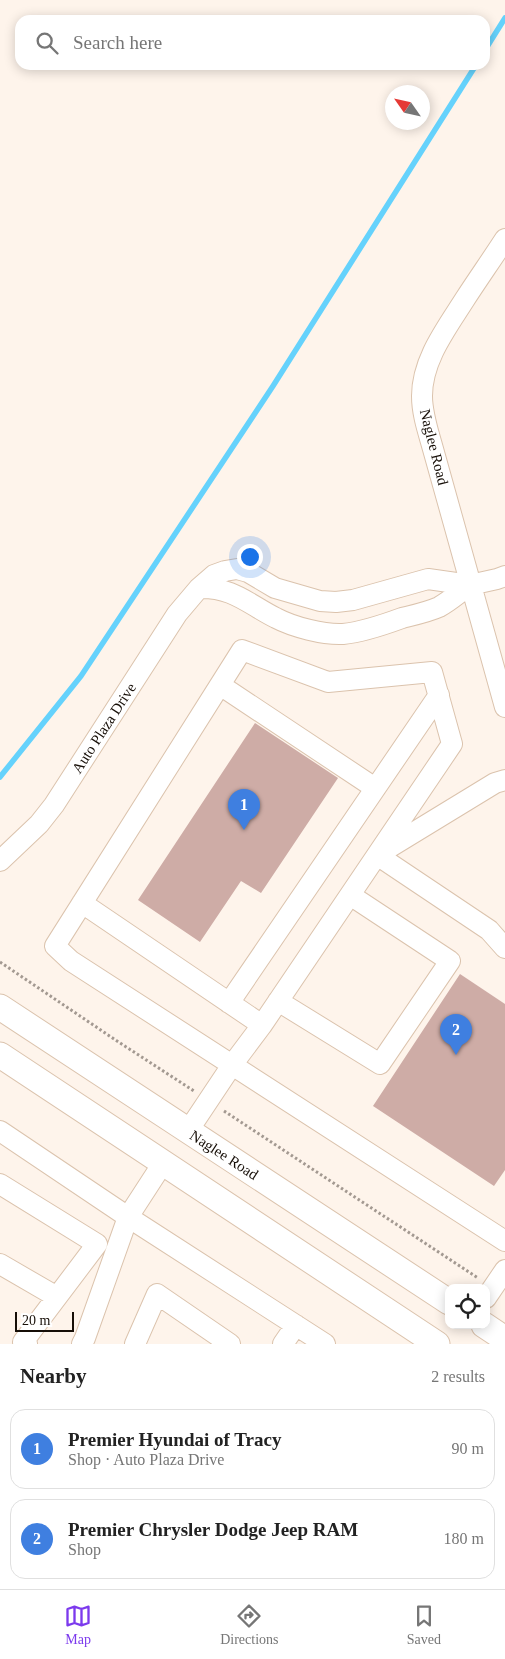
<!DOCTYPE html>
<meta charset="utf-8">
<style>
body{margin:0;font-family:Georgia,serif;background:#f2f2f2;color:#222}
.controls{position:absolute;right:15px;bottom:15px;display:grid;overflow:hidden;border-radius:10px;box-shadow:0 2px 12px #0003}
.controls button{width:45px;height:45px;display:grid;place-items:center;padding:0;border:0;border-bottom:1px solid #e0e0e0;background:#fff;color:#222;font:25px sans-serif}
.compass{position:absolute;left:385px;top:85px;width:45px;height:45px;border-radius:50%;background:#fff;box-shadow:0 2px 12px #0003;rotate:304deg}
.scale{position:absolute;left:15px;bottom:12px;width:59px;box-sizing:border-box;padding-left:5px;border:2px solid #160e07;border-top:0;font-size:14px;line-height:18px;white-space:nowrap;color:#160e07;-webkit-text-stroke:4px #fff;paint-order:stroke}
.you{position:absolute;left:249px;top:556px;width:18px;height:18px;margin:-12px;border:4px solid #fff;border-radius:50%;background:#1a73e8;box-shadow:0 0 0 8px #1a73e833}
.badge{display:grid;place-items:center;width:32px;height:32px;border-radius:50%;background:#7c3aed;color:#fff;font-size:16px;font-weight:700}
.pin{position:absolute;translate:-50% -41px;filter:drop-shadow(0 1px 2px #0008)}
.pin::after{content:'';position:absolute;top:26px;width:18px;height:15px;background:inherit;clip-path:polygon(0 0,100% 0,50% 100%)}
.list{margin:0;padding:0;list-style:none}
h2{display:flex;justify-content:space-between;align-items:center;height:65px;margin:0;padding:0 20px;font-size:21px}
h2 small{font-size:16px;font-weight:400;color:#767676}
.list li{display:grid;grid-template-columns:32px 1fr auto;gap:15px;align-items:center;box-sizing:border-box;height:80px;margin:0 10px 10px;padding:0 10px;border:1px solid #e0e0e0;border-radius:15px}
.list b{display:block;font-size:19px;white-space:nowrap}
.list p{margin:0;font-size:16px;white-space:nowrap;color:#767676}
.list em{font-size:16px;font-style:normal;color:#767676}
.icon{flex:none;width:28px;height:28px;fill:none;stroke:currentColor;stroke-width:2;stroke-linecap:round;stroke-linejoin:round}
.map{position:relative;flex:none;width:505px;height:1344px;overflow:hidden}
.search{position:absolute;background:#fff;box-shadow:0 2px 12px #0003;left:15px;right:15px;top:15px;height:55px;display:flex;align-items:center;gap:12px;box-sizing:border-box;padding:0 18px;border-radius:15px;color:#767676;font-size:19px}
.sheet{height:245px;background:#fff}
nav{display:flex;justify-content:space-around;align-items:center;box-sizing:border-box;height:70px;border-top:1px solid #e0e0e0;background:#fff;font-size:14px;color:#767676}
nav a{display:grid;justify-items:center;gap:2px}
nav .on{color:#7c3aed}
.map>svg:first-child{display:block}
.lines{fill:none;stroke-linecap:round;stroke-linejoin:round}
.stream{stroke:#65d2fc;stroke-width:5.5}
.building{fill:#ceaca6}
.minor-casing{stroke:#dbc3ad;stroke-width:22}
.major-casing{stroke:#dbc3ad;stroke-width:27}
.path{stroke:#a39991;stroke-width:3;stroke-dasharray:2.5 2.5;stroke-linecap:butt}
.minor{stroke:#fff;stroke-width:20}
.major{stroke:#fff;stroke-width:25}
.labels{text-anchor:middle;stroke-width:5;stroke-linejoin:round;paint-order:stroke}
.street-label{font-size:15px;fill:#160e07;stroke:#fff}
</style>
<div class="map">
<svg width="505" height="1344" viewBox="0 0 505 1344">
<rect width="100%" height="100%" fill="#fef4eb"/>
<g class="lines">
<path class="stream" d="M485,50L505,18
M0,777L81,676L273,386L476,65"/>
</g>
<path class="building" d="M255,723L338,778L261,893L241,881L200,942L138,900Z
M460,974L505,1004V1170L494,1186L373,1106Z"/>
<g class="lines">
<g class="minor-casing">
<path id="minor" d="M505,239C492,259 478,279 465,299C446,329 422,360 422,396C422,414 428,431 433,449L505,707
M199,588C233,587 248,604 276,618C293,627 324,635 343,634C363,632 383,625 402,618C414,615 428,612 439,607C450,601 460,592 470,585
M220,685L375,788
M505,780L495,783L377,855L489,930L505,948
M0,861L39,824L54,805L177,614L199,588L214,575L225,571L237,569L248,572L275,588L320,601L336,602L353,600L428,579L470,585L497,579L505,576
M82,903L262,1025
M278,1001L380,1064L450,961L350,895
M229,1003L439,695
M0,1131L128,1217L325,1344
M188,1131L232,1065L262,1025L452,744L432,672L328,682L242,650L55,946L71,961L505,1241
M0,1184L97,1244L23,1342L27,1344
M0,1264L57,1297
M486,1298L505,1270
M82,1344L85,1338L128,1217L163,1163
M135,1344L157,1294L230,1344
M283,1344L296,1325"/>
</g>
<g class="major-casing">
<path id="major" d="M0,1007L449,1302
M0,1055L437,1344
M484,1325L505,1339"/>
</g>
<path class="path" d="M0,962L117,1041L194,1091
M224,1111L478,1278"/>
<use href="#minor" class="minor"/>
<use href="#major" class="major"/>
</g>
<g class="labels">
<g class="street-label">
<text transform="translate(434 447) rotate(76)" y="5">Naglee Road</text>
<text transform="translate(104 728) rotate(-57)" y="5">Auto Plaza Drive</text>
<text transform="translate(224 1155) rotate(33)" y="5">Naglee Road</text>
</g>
</g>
</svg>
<div class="controls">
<button><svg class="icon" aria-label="locate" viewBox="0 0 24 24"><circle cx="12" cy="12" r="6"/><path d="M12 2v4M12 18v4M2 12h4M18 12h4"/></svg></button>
</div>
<svg class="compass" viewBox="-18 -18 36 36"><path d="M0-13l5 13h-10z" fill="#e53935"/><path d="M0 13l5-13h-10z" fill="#767676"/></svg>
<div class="scale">20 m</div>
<div class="you"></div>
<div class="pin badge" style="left:244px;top:830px;background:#3f7fe0">1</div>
<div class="pin badge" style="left:456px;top:1055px;background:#3f7fe0">2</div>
<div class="search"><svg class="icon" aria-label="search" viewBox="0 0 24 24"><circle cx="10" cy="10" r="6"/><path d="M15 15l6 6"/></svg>Search here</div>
</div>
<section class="sheet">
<h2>Nearby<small>2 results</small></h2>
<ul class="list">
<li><span class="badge" style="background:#3f7fe0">1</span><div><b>Premier Hyundai of Tracy</b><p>Shop · Auto Plaza Drive</p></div><em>90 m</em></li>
<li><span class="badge" style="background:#3f7fe0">2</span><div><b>Premier Chrysler Dodge Jeep RAM</b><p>Shop</p></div><em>180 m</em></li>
</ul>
</section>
<nav>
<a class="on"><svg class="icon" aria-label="map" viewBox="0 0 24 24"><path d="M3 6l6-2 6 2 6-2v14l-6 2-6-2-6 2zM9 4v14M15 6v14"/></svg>Map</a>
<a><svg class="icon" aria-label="directions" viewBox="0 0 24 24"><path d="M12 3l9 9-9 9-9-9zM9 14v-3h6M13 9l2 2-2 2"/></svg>Directions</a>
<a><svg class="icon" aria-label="saved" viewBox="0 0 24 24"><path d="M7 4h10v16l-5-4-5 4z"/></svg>Saved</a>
</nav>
